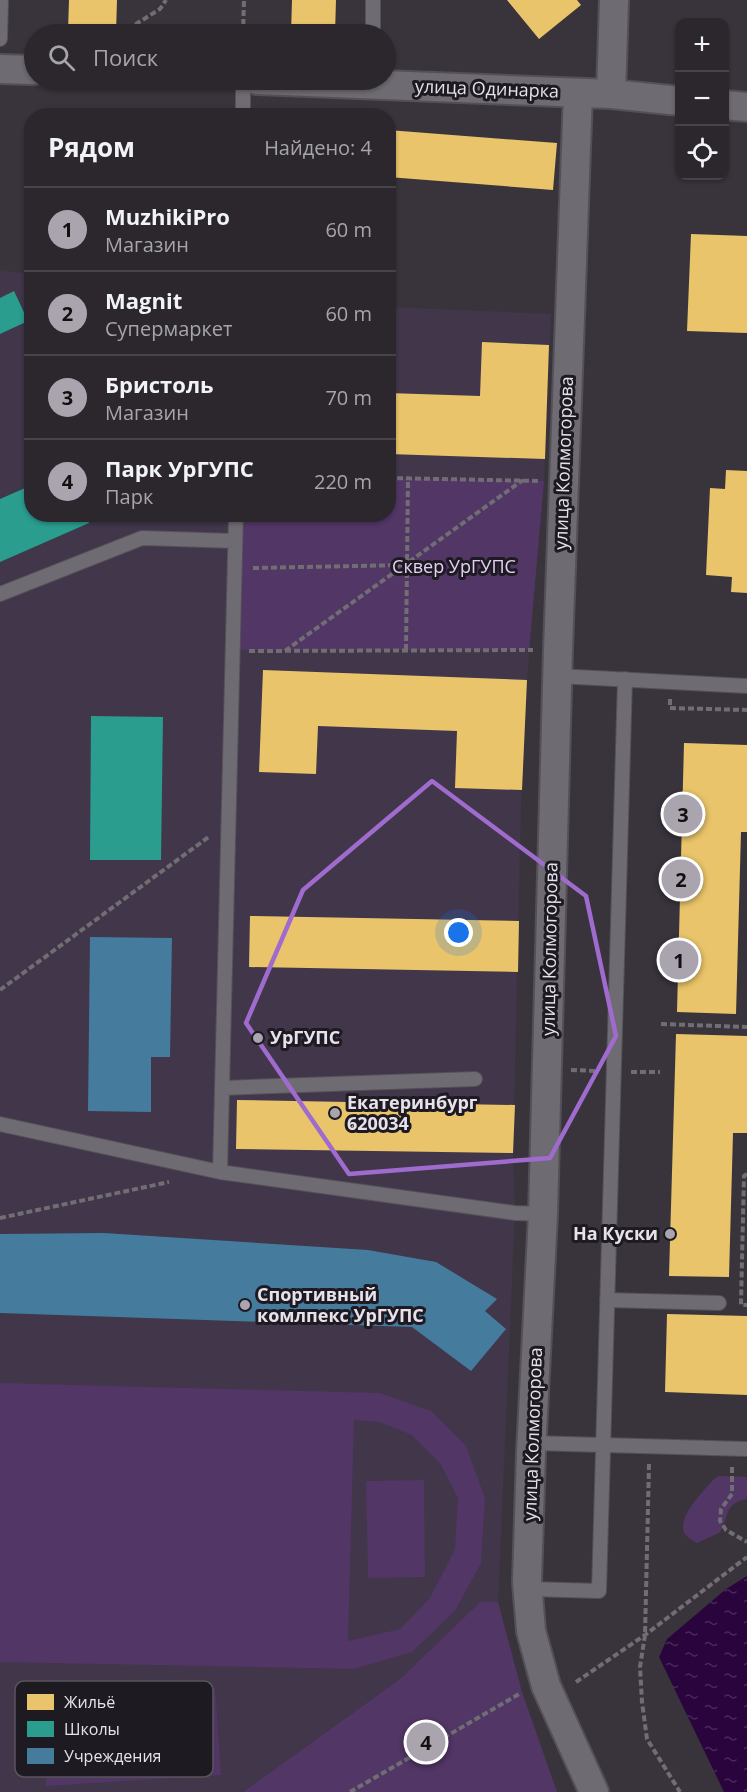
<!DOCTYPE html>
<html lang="ru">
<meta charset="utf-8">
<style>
body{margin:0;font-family:"Open Sans",sans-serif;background:#373339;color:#f1f3f6}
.controls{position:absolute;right:18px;top:18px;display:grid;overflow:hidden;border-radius:12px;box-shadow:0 2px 4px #0004}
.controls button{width:54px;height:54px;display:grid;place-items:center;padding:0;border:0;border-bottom:2px solid #474449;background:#2b272d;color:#f1f3f6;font:30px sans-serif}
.you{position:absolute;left:459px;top:933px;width:21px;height:21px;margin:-15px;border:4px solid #fff;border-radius:50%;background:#1a73e8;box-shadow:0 0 0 9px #1a73e833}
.badge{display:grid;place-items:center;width:39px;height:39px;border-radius:50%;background:#a9a4ae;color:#111;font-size:20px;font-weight:700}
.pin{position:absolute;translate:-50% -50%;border:3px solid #fff;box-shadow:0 2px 6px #0006}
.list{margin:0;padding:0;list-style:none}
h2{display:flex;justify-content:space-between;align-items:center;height:78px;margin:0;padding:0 24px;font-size:26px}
h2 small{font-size:20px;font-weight:400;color:#a6a5aa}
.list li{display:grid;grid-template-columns:39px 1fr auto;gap:18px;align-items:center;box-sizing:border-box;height:84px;padding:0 24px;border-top:2px solid #474449}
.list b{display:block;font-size:22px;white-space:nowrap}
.list p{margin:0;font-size:20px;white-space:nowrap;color:#a6a5aa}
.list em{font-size:20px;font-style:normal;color:#a6a5aa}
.icon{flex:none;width:33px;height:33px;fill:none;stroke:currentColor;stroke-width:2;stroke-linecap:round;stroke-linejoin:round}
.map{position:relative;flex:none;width:747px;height:1792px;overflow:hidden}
.search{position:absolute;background:#2b272d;box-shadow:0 2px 4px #0004;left:24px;top:24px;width:372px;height:66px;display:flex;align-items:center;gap:15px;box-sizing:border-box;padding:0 21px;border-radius:33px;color:#a6a5aa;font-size:22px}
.panel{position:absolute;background:#2b272d;box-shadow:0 2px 4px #0004;left:24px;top:108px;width:372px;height:414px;border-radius:24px}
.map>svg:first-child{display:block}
.built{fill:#41364a}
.park{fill:#523666;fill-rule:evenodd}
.water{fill:url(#water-ripples)}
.homes{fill:#e9c46a}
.schools{fill:#2a9d8f}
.public{fill:#457b9d}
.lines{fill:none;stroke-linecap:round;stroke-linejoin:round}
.service-casing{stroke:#545058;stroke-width:16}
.minor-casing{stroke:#545058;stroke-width:32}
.path{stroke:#716e73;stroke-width:4;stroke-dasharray:6 3;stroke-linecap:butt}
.service{stroke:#6f6b72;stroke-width:14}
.minor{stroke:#6f6b72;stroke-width:28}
.marked{fill:none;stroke:#a06bce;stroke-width:4.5;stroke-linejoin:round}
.poi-dot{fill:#a9a4ae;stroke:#1e1a22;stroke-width:2}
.labels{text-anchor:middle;stroke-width:6;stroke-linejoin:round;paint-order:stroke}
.street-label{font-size:18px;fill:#e6e1eb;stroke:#1e1a22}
.park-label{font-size:18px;fill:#e4d0f6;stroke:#1e1a22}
.poi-label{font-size:18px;font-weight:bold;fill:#e6e1eb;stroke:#1e1a22;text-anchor:start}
.key{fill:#1e1a22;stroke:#5a565e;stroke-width:1.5}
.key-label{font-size:16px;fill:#e6e1eb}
</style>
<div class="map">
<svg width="747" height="1792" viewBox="0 0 747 1792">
<defs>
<pattern id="water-ripples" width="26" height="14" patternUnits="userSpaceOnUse" patternTransform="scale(1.5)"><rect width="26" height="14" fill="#2a053d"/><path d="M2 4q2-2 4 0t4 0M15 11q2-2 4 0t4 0" fill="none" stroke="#492959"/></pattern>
</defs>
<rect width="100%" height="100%" fill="#39343c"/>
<path class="built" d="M0,270L31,274L32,514H388L389,307L551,314L544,481L527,680L521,805L513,1153L515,1213L498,1602H480L400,1679L243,1792H0Z"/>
<path class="park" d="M389,478L544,481L529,650H232L236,515L388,514Z
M0,1383L380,1393L431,1411L466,1446L485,1498L481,1563L455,1611L412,1652L354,1669L0,1662ZM354,1420L379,1422L412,1435L440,1463L458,1498L455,1549L430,1598L400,1629L348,1641Z
M719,1476L747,1477V1499C723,1503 730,1518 719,1533L697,1543C693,1541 687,1537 685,1534C675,1519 705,1489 714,1479Z
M424,1480L425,1577L368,1578L366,1481Z
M480,1602H498L522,1692L557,1792H243L400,1679Z
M215,1688L221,1775L46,1786L41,1699Z"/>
<path class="water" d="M747,1576V1792H724L659,1657L667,1639L726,1589Z"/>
<path class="homes" d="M69,0H117L116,33L68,31Z
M292,0H336L335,34H291Z
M507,0H577L581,5L539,39Z
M388,130L557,143L553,190L388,177Z
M691,234L747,236V333L687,331Z
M482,342L549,345L545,459L388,454V393L480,396Z
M726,470L747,471V593L731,592L732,577L706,575L710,488L725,489Z
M263,670L527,680L522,790L455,788L457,731L318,726L316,774L259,772Z
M684,743L747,745V832H741L736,1014L677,1012Z
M250,916L519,921L518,972L249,967Z
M676,1034L747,1036V1133H733L729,1277L669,1276Z
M237,1100L515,1105L513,1153L236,1149Z
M667,1314L747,1316V1395L665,1392Z"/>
<path class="schools" d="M14,291L28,321L0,334V298Z
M32,485V514H85L89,523L0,562V499Z
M91,716L163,717L161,860H90Z"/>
<path class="public" d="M90,937L172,938L170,1057H151V1112L88,1111Z
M104,1233L368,1250L436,1262L497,1299L485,1311L506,1329L471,1371L412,1327L0,1313V1234Z"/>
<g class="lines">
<g class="service-casing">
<path id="service" d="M373,34V0
M0,39L1,0
M243,116V80
M0,594L142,538L235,541
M557,676L747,686
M222,1088L475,1079
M0,1124L220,1172L515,1213L543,1214
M220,1172L236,514
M607,1300L719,1303
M531,1443L747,1449
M528,1589L599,1591L625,679"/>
</g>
<g class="minor-casing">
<path id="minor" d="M0,69L34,70
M257,80L611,94L680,101
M578,93L558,650L543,1214L531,1453L527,1582L531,1631L546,1686L594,1792
M611,94L614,0
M724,105L747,107"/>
</g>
<path class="path" d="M120,34L160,9L166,0
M243,34L244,0
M388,478L539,481
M253,568L407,565
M406,650L408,478
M249,651L533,650
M285,651L523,480
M670,699V708L747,710
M0,990L210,836
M661,1024L747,1027
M571,1070L596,1071
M631,1072H660
M747,1174L744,1176L741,1303V1305H747
M0,1218L169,1182
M649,1464L645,1635L640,1667L642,1702L647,1739L680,1792
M732,1467V1494L721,1509L720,1521L726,1530L747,1542
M576,1682L645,1635L747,1557
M350,1792L521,1693"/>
<use href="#service" class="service"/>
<use href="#minor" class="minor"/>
</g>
<path class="marked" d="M432,781L586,896L616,1036L550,1158L349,1174L246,1023L303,890Z"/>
<g class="poi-dot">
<circle cx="258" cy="1038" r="6"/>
<circle cx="335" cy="1113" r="6"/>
<circle cx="670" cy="1234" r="6"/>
<circle cx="245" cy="1305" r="6"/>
</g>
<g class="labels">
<g class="street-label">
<text transform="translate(487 89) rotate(2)" y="6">улица Одинарка</text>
<text transform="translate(564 463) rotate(-88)" y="6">улица Колмогорова</text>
<text transform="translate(550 949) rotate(-89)" y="6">улица Колмогорова</text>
<text transform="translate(533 1434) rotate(-88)" y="6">улица Колмогорова</text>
</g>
<g class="park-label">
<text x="454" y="573">Сквер УрГУПС</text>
</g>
<g class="poi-label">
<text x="270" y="1044">УрГУПС</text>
<text x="347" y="1109">Екатеринбург<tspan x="347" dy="21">620034</tspan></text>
<text x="658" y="1240" text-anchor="end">На Куски</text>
<text x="257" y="1301">Спортивный<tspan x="257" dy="21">комлпекс УрГУПС</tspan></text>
</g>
</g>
<rect x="15" y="1681" width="198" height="96" rx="9" class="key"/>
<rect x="27" y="1694" width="27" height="16" fill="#e9c46a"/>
<rect x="27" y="1721" width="27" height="16" fill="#2a9d8f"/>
<rect x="27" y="1748" width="27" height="16" fill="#457b9d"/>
<g class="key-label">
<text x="64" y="1708">Жильё</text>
<text x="64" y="1735">Школы</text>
<text x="64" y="1762">Учреждения</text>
</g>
</svg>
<div class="controls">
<button>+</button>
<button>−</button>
<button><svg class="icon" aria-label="locate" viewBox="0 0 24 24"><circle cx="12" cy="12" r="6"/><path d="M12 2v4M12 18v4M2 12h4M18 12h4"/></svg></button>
</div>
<div class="you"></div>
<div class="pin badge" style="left:679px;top:960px">1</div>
<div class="pin badge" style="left:681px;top:879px">2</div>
<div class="pin badge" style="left:683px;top:814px">3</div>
<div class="pin badge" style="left:426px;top:1742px">4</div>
<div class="search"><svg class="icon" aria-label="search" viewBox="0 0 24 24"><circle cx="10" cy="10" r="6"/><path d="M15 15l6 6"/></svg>Поиск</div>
<section class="panel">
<h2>Рядом<small>Найдено: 4</small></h2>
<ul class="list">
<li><span class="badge">1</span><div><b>MuzhikiPro</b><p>Магазин</p></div><em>60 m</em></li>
<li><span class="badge">2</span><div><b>Magnit</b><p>Супермаркет</p></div><em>60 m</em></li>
<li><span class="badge">3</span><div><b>Бристоль</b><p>Магазин</p></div><em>70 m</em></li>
<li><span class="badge">4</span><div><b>Парк УрГУПС</b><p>Парк</p></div><em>220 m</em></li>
</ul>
</section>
</div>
